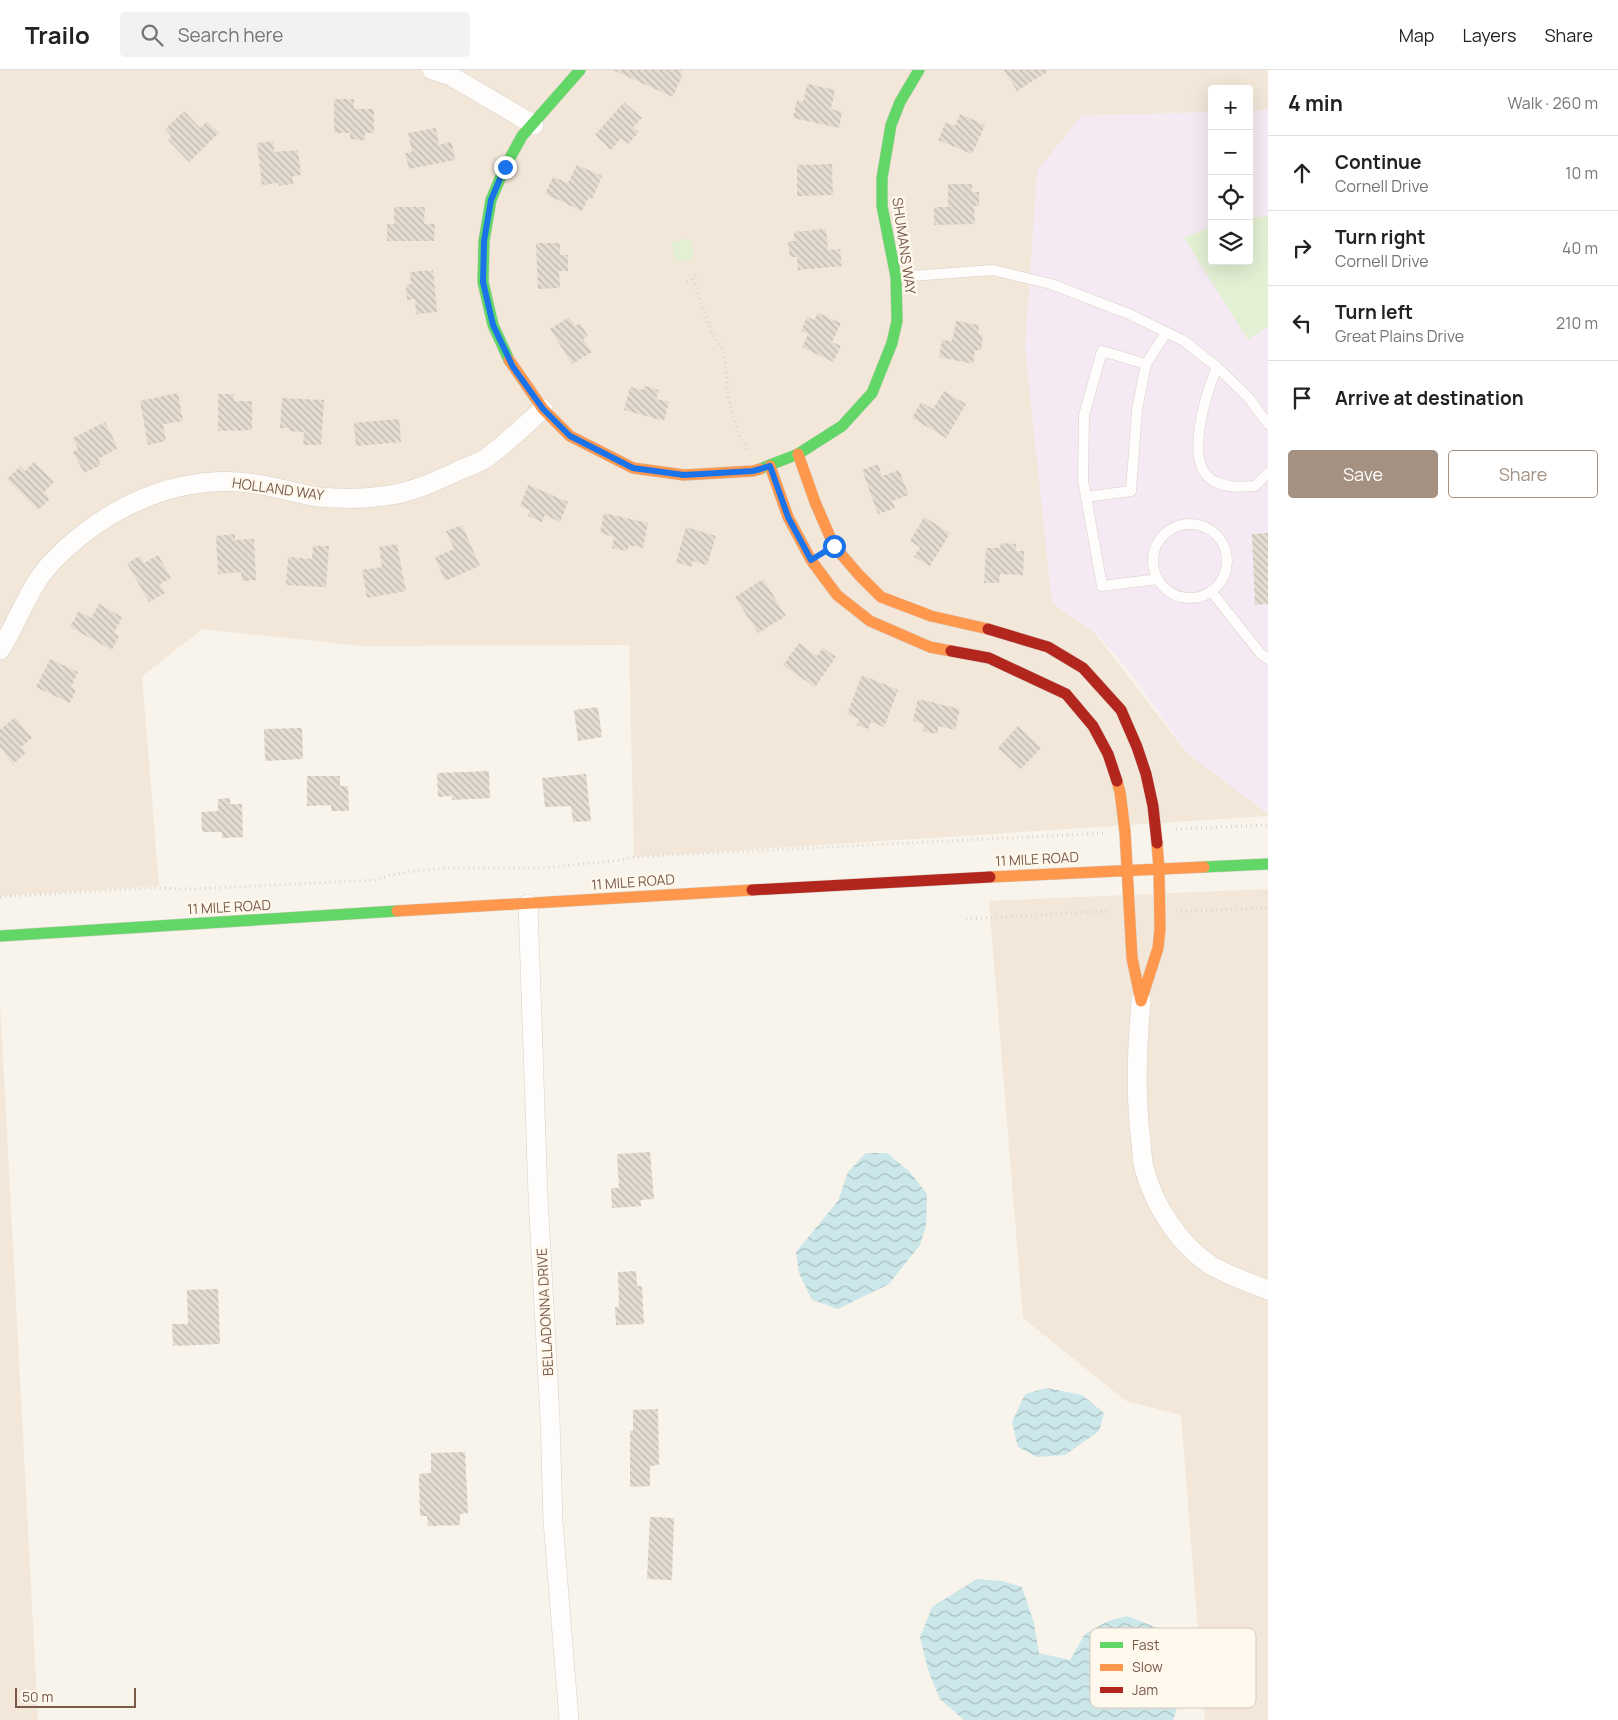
<!DOCTYPE html>
<meta charset="utf-8">
<style>
body{margin:0;font-family:Manrope,sans-serif;background:#f2f2f2;color:#222}
.controls{position:absolute;right:15px;top:15px;display:grid;overflow:hidden;border-radius:5px;box-shadow:0 5px 20px #0002}
.controls button{width:45px;height:45px;display:grid;place-items:center;padding:0;border:0;border-bottom:1px solid #e0e0e0;background:#fff;color:#222;font:25px sans-serif}
.scale{position:absolute;left:15px;bottom:12px;width:121px;box-sizing:border-box;padding-left:5px;border:2px solid #795b48;border-top:0;font-size:14px;line-height:18px;white-space:nowrap;color:#795b48;-webkit-text-stroke:4px #fff8ed;paint-order:stroke}
.stop{position:absolute;width:15px;height:15px;margin:-11px;border:4px solid #1a73e8;border-radius:50%;background:#fff}
.stop.end{background:#1a73e8;border-color:#fff;box-shadow:0 1px 5px #0008}
.list{margin:0;padding:0;list-style:none}
h2{display:flex;justify-content:space-between;align-items:center;height:65px;margin:0;padding:0 20px;font-size:21px}
h2 small{font-size:16px;font-weight:400;color:#767676}
.list li{display:grid;grid-template-columns:32px 1fr auto;gap:15px;align-items:center;box-sizing:border-box;height:75px;padding:0 20px;border-top:1px solid #e0e0e0}
.list b{display:block;font-size:19px;white-space:nowrap}
.list p{margin:0;font-size:16px;white-space:nowrap;color:#767676}
.list em{font-size:16px;font-style:normal;color:#767676}
.actions{display:flex;gap:10px;padding:15px 20px}
.actions a{flex:1;padding:11px 0;border:1px solid #a59181;border-radius:5px;text-align:center;font-size:18px;color:#a59181}
.actions .main{background:#a59181;color:#fff}
.icon{flex:none;width:28px;height:28px;fill:none;stroke:currentColor;stroke-width:2;stroke-linecap:round;stroke-linejoin:round}
.map{position:relative;flex:none;width:1268px;height:1650px;overflow:hidden}
header{display:flex;align-items:center;gap:30px;box-sizing:border-box;height:70px;padding:0 25px;background:#fff;border-bottom:1px solid #e0e0e0}
header strong{font-size:24px}
nav{display:flex;gap:28px;margin-inline-start:auto;font-size:18px}
.search{width:350px;height:45px;background:#f2f2f2;display:flex;align-items:center;gap:12px;box-sizing:border-box;padding:0 18px;border-radius:5px;color:#767676;font-size:19px}
main{display:flex}
aside{flex:1;background:#fff}
.map>svg:first-child{display:block}
.residential{fill:#f2e7d8}
.education{fill:#f5eaf3}
.green{fill:#e3f0d4}
.water{fill:url(#water-waves)}
.building{fill:url(#building-back-hatch)}
.lines{fill:none;stroke-linecap:round;stroke-linejoin:round}
.lane-casing{stroke:#d7d1c9;stroke-width:11}
.street-casing{stroke:#d7d1c9;stroke-width:20}
.fast-casing{stroke:#d8d0c7;stroke-width:12}
.slow-casing{stroke:#d8d0c7;stroke-width:12}
.jam-casing{stroke:#d8d0c7;stroke-width:12}
.path{stroke:#dbd3cd;stroke-width:3;stroke-dasharray:1 4;stroke-linecap:butt}
.lane{stroke:#fefdfc;stroke-width:10}
.street{stroke:#fefdfc;stroke-width:19}
.fast{stroke:#63d668;stroke-width:11}
.slow{stroke:#ff974d;stroke-width:11}
.jam{stroke:#b3261e;stroke-width:11}
.route{stroke:#1a73e8;stroke-width:6}
.labels{text-anchor:middle;stroke-width:5;stroke-linejoin:round;paint-order:stroke}
.street-label{font-size:14px;fill:#795b48;stroke:#fff8ed}
.key{fill:#fff8ed;stroke:#d7c9bc;stroke-width:1}
.key-label{font-size:14px;fill:#795b48}
</style>
<header>
<strong>Trailo</strong>
<div class="search"><svg class="icon" aria-label="search" viewBox="0 0 24 24"><circle cx="10" cy="10" r="6"/><path d="M15 15l6 6"/></svg>Search here</div>
<nav><a>Map</a><a>Layers</a><a>Share</a></nav>
</header>
<main>
<div class="map">
<svg width="1268" height="1650" viewBox="0 0 1268 1650">
<defs>
<pattern id="water-waves" width="16" height="10" patternUnits="userSpaceOnUse" patternTransform="scale(1.25)"><rect width="16" height="10" fill="#cbe7ea"/><path d="M0 5q4-4 8 0t8 0" fill="none" stroke="#aabec0"/></pattern>
<pattern id="building-back-hatch" width="6" height="6" patternUnits="userSpaceOnUse" patternTransform="scale(1.25)"><rect width="6" height="6" fill="#e5dcd1"/><path d="M-1 5l2 2M0 0l6 6M5-1l2 2" fill="none" stroke="#beb5ac"/></pattern>
</defs>
<rect width="100%" height="100%" fill="#f8f4eb"/>
<path class="residential" d="M0,0H1268V40L1249,41V19H1212V42L1081,46L1052,533L1094,562L1187,683L1268,744V746L634,787L629,575L361,576L203,559L142,606L159,816L0,826Z
M1268,819V1650H1205L1181,1345L1126,1331L1023,1248L989,831Z
M0,931L38,1650H0Z"/>
<path class="education" d="M1268,40V744L1187,683L1130,602L1095,562L1052,533L1025,278L1037,101L1081,46L1212,42V191H1249V41Z"/>
<path class="green" d="M1268,146V256L1248,270L1184,168L1212,156V191H1249V148Z
M690,168L694,186L692,189L679,192L675,189L671,172Z"/>
<path class="water" d="M866,1083H887L909,1101L927,1124L926,1156L920,1175L889,1214L838,1239L812,1230L799,1203L796,1182L838,1131L848,1102Z
M1047,1318L1082,1325L1104,1343L1099,1361L1065,1385L1037,1387L1018,1377L1012,1352L1025,1324Z
M977,1509L1002,1511L1022,1517L1034,1553L1039,1583L1070,1590L1085,1564L1108,1551L1127,1546L1163,1560L1190,1592L1185,1615L1173,1650H964L940,1629L928,1600L920,1567L932,1537Z"/>
<path class="building" d="M613,0H682L680,5L682,6L673,27Z
M1004,0H1050L1017,21Z
M807,14L835,20L831,39L842,42L839,58L793,48L797,30L803,32Z
M334,29H354V39H374V63H365V70L350,69V63H334Z
M624,32L642,48L633,57L639,62L628,74L621,68L611,80L595,65Z
M184,41L200,58L207,51L219,63L189,92L168,70L171,66L165,59Z
M960,44L985,55L972,84L938,70L946,52L955,56Z
M436,58L439,75L452,72L455,90L409,99L405,83L412,82L408,63Z
M273,71L274,82L298,80L301,105L293,106V114L279,116V113L262,115L257,73Z
M832,94L833,125L797,126V95Z
M577,95L602,106L592,129L589,127L582,141L545,124L553,107L568,113Z
M948,114H972V122H979V136H974L975,154L934,155V137H948Z
M394,137H425L424,154H435L434,171H387V154H394Z
M826,159L828,180L840,179L842,196L798,200L797,187H790L788,171H795L794,162Z
M536,173H560V185H568V201H559L560,218L538,219Z
M433,200L437,242L416,244L415,229L407,230L406,215L411,214L410,202Z
M818,243L841,253L832,272L841,276L833,292L802,277L808,264L801,261L807,247L814,250Z
M569,247L575,256L580,253L588,266L583,269L592,282L572,294L550,259Z
M956,251L979,255L978,264L983,265L981,280H975L973,294L939,287L942,270L952,271Z
M644,316L659,320L656,329L669,332L664,351L624,340L630,317L643,320Z
M944,321L966,334L946,368L912,348L921,332L933,339Z
M178,323L183,351L163,354L166,371L148,375L140,331Z
M218,324H234V331H252V360L218,361Z
M282,328L324,330L321,375H303L304,362L289,361V358H280Z
M399,349L401,372L356,376L354,353Z
M105,352L118,378L98,389L101,395L84,403L73,382L78,379L73,368Z
M34,392L54,412L44,422L50,429L38,440L7,409L20,396L25,401Z
M878,394L882,406L899,400L909,425L892,431L895,438L878,444L862,400Z
M528,415L568,432L560,452L545,445L542,452L528,446L530,440L520,436Z
M604,443L648,453L643,478L629,475L627,481L612,478L614,467L600,463Z
M924,447L950,463L930,496L914,487L920,477L910,471Z
M462,455L480,496L445,511L435,487L454,479L446,461Z
M686,457L716,466L707,495L693,491L691,497L676,492Z
M1268,463V534L1255,535L1252,464Z
M235,464V470L254,469L256,510L242,511L241,502L218,504L216,466Z
M1001,473L1016,474V481H1024L1023,505L1000,504L999,513H984L986,478H1000Z
M397,474L406,521L367,528L362,500L382,497L379,477Z
M313,476H329L326,517L286,515L288,487L312,489Z
M158,485L171,508L160,514L165,523L149,532L127,493L140,486L144,493Z
M763,509L786,546L758,563L735,527Z
M99,534L122,547L114,563L119,566L112,580L70,557L79,541L91,548Z
M799,573L817,586L823,578L836,587L815,617L783,595Z
M50,589L78,602L71,617L76,620L70,633L36,617Z
M862,605L898,620L884,657L871,652L868,659L857,655L859,649L847,644Z
M918,629L960,639L955,660L939,656L937,664L923,661L924,654L913,651Z
M598,637L602,667L578,671L574,640Z
M15,647L32,668L21,677L26,683L13,694L0,677V660Z
M1018,656L1041,678L1021,699L998,678Z
M302,658L303,689L265,691L264,659Z
M489,701L490,728L452,730V726L438,727L437,703Z
M586,704L591,751L573,752L571,736L545,737L542,708Z
M307,706H340V716H348L349,741H331V735L307,736Z
M230,728V734H242L243,767L222,768V762H202L201,742L218,741V729Z
M650,1082L654,1129L641,1130V1136L612,1138L611,1118H619L617,1084Z
M636,1201L637,1216H642L644,1254L616,1255L615,1237H619L618,1202Z
M218,1219L220,1274L173,1276L172,1254H188L187,1220Z
M658,1339L659,1395L650,1396V1416L630,1417V1361H633V1340Z
M465,1382L468,1443L460,1444V1455L428,1456L427,1446H420L419,1404L431,1403V1383Z
M650,1447L674,1448L672,1510L647,1509Z"/>
<g class="lines">
<g class="lane-casing">
<path id="lane" d="M897,207L993,200L1051,214L1129,244L1184,271L1217,297L1248,327L1268,354
M1217,297C1207,321 1182,395 1214,411C1227,418 1240,417 1255,416L1268,403
M1086,427L1131,421L1137,340L1146,294
M1153 491a37 37 0 1 1 74 0a37 37 0 1 1-74 0Z
M1158,509L1102,516L1083,410L1084,345L1102,281L1146,294L1166,263
M1211,521L1260,583L1268,589"/>
</g>
<g class="street-casing">
<path id="street" d="M432,0L451,6L534,55
M0,580C18,552 29,516 52,492C105,437 179,402 256,414C277,417 298,424 319,427C340,429 363,429 384,426C412,423 436,411 462,399C471,395 482,392 489,386C508,372 526,354 543,339
M528,834L538,1126L550,1347L553,1451L569,1650
M1141,931C1137,979 1135,1025 1141,1072C1142,1080 1142,1090 1144,1098C1154,1135 1179,1175 1212,1196C1230,1206 1249,1213 1268,1220"/>
</g>
<g class="fast-casing">
<path id="fast" d="M509,290L493,255L483,212L484,171L491,130L505,97L522,66L580,0
M760,399L798,384L842,356L872,323L892,273L897,251L896,207L882,136V108L891,55L900,32L919,0
M1204,797L1268,794
M0,866L397,841"/>
</g>
<g class="slow-casing">
<path id="slow" d="M509,290L543,339L570,366L633,398L684,405L753,401L760,399
M798,384L815,432L834,476L859,505L881,527L931,546L988,559
M770,396L788,447L811,490L837,525L870,551L930,577L951,581
M1117,711L1120,722L1125,762L1132,888L1141,931L1158,878L1160,859L1159,799L1157,773
M990,807L1204,797
M397,841L752,820"/>
</g>
<g class="jam-casing">
<path id="jam" d="M988,559L1048,577L1083,598L1121,640L1137,677L1146,704L1153,736L1157,773
M951,581L989,588L1066,624L1093,656L1108,684L1117,711
M752,820L990,807"/>
</g>
<path class="path" d="M693,209L711,261L723,280L725,286L727,320L731,339L739,365L745,374L747,380
M687,212L696,206
M1176,759L1268,755
M0,827L151,818L193,819L375,810C422,794 475,799 524,798C556,798 588,793 620,790L634,787L1105,763
M1181,841L1268,838
M966,849L1110,841"/>
<use href="#lane" class="lane"/>
<use href="#street" class="street"/>
<use href="#fast" class="fast"/>
<use href="#slow" class="slow"/>
<use href="#jam" class="jam"/>
</g>
<g class="lines">
<path class="route" d="M505,97L491,130L484,171L483,212L493,255L513,297L543,339L570,366L633,398L684,405L753,401L770,396L788,447L811,490L834,476"/>
</g>
<g class="labels">
<g class="street-label">
<text transform="translate(904 176) rotate(82)" y="5">SHUMANS WAY</text>
<text transform="translate(278 419) rotate(8)" y="5">HOLLAND WAY</text>
<text transform="translate(1037 789) rotate(-3)" y="5">11 MILE ROAD</text>
<text transform="translate(633 812) rotate(-4)" y="5">11 MILE ROAD</text>
<text transform="translate(229 837) rotate(-3)" y="5">11 MILE ROAD</text>
<text transform="translate(545 1242) rotate(-93)" y="5">BELLADONNA DRIVE</text>
</g>
</g>
<rect x="1090" y="1558" width="166" height="80" rx="8" class="key"/>
<rect x="1100" y="1572" width="23" height="6" fill="#63d668"/>
<rect x="1100" y="1594" width="23" height="7" fill="#ff974d"/>
<rect x="1100" y="1617" width="23" height="6" fill="#b3261e"/>
<g class="key-label">
<text x="1132" y="1580">Fast</text>
<text x="1132" y="1602">Slow</text>
<text x="1132" y="1625">Jam</text>
</g>
</svg>
<div class="controls">
<button>+</button>
<button>−</button>
<button><svg class="icon" aria-label="locate" viewBox="0 0 24 24"><circle cx="12" cy="12" r="6"/><path d="M12 2v4M12 18v4M2 12h4M18 12h4"/></svg></button>
<button><svg class="icon" aria-label="layers" viewBox="0 0 24 24"><path d="M12 4l9 5-9 5-9-5zM3 14l9 5 9-5"/></svg></button>
</div>
<div class="scale">50 m</div>
<div class="stop" style="left:834px;top:476px"></div>
<div class="stop end" style="left:505px;top:97px"></div>
</div>
<aside>
<h2>4 min<small>Walk · 260 m</small></h2>
<ul class="list">
<li><svg class="icon" aria-label="ahead" viewBox="0 0 24 24"><path d="M12 20V5M6 11l6-6 6 6"/></svg><div><b>Continue</b><p>Cornell Drive</p></div><em>10 m</em></li>
<li><svg class="icon" aria-label="right" viewBox="0 0 24 24"><path d="M7 20v-9h11M14 6l5 5-5 5"/></svg><div><b>Turn right</b><p>Cornell Drive</p></div><em>40 m</em></li>
<li><svg class="icon" aria-label="left" viewBox="0 0 24 24"><path d="M17 20v-9H6M10 6l-5 5 5 5"/></svg><div><b>Turn left</b><p>Great Plains Drive</p></div><em>210 m</em></li>
<li><svg class="icon" aria-label="arrive" viewBox="0 0 24 24"><path d="M6 21V4h12l-3 4 3 4H6"/></svg><div><b>Arrive at destination</b></div></li>
</ul>
<div class="actions"><a class="main">Save</a><a>Share</a></div>
</aside>
</main>
